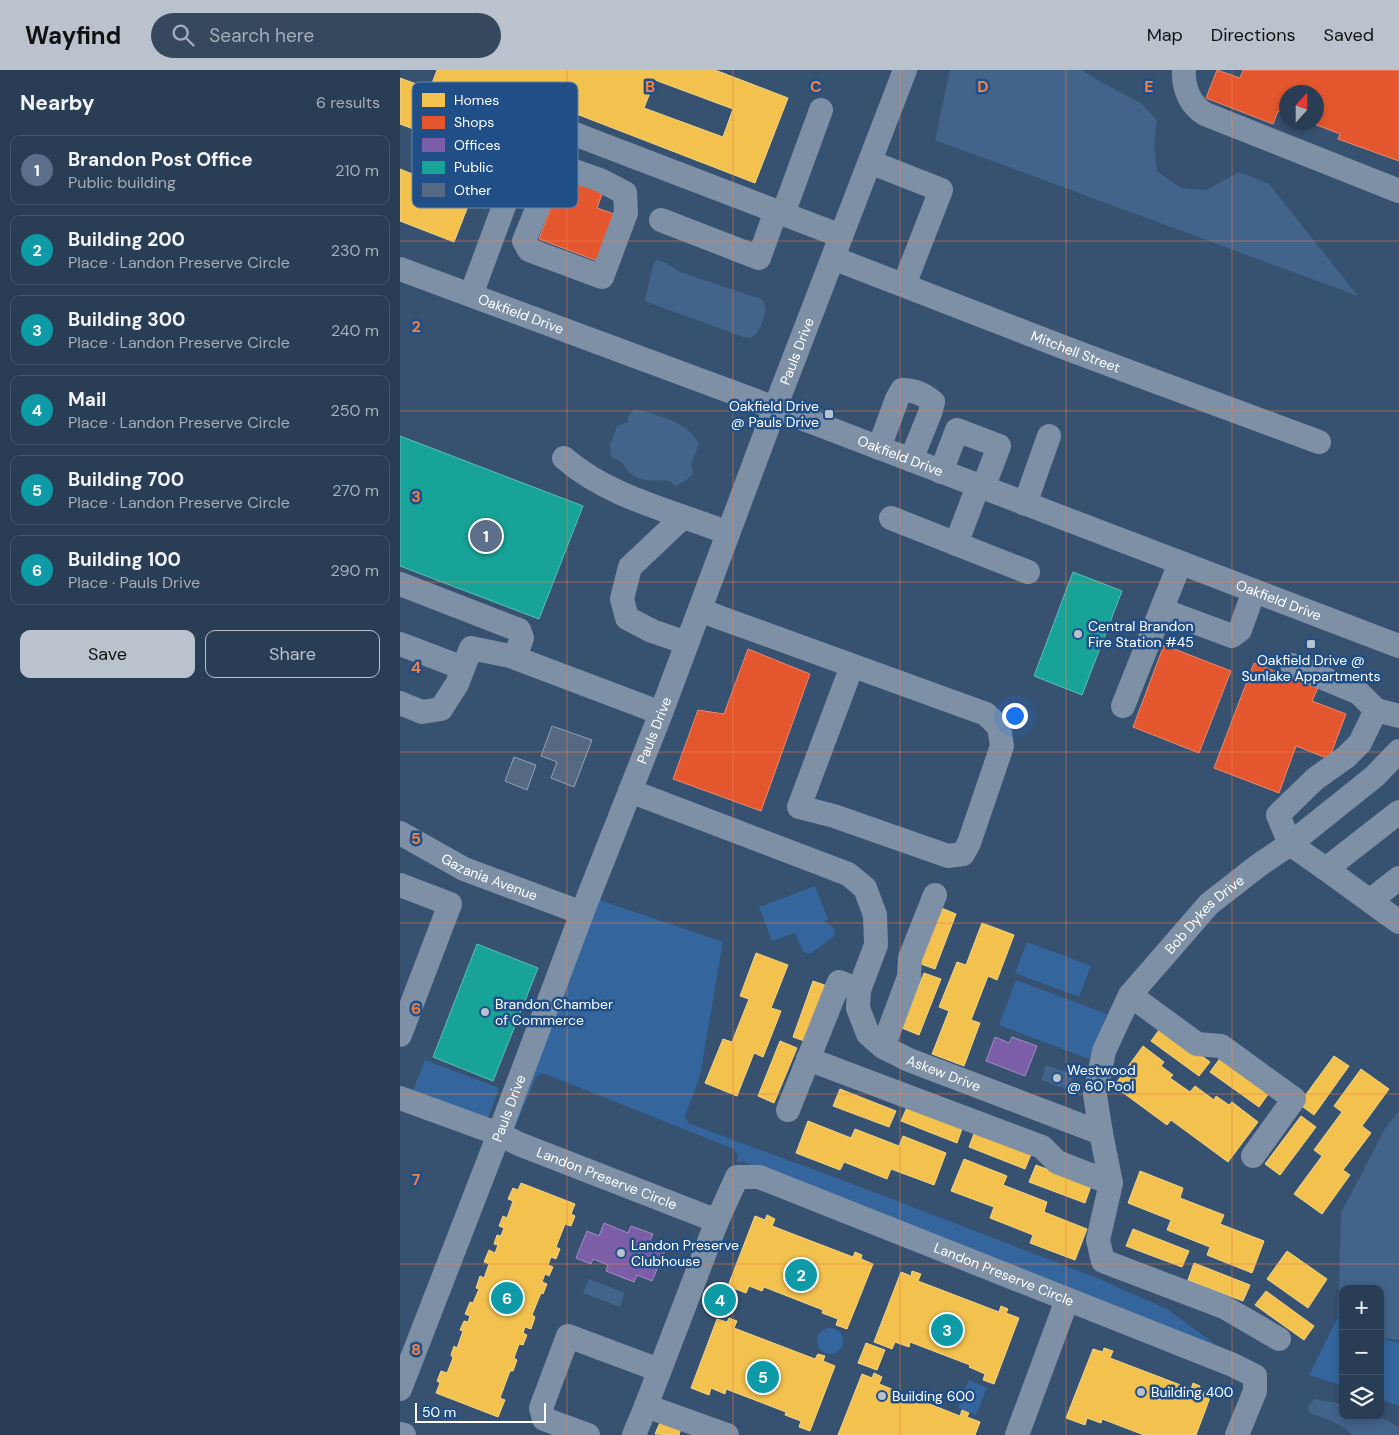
<!DOCTYPE html>
<meta charset="utf-8">
<style>
body{margin:0;font-family:"DM Sans",sans-serif;background:#35485e;color:#f1f3f6}
.controls{position:absolute;right:15px;bottom:15px;display:grid;overflow:hidden;border-radius:10px;box-shadow:0 2px 8px #0003}
.controls button{width:45px;height:45px;display:grid;place-items:center;padding:0;border:0;border-bottom:1px solid #45566b;background:#293d54;color:#f1f3f6;font:25px sans-serif}
.compass{position:absolute;left:879px;top:15px;width:45px;height:45px;border-radius:50%;background:#293d54;box-shadow:0 2px 8px #0003;rotate:21deg}
.scale{position:absolute;left:15px;bottom:12px;width:131px;box-sizing:border-box;padding-left:5px;border:2px solid #fff;border-top:0;font-size:14px;line-height:18px;white-space:nowrap;color:#fff;-webkit-text-stroke:4px #204f87;paint-order:stroke}
.you{position:absolute;left:614px;top:645px;width:18px;height:18px;margin:-12px;border:4px solid #fff;border-radius:50%;background:#1a73e8;box-shadow:0 0 0 8px #1a73e833}
.badge{display:grid;place-items:center;width:32px;height:32px;border-radius:50%;background:#b9c2cd;color:#fff;font-size:16px;font-weight:700}
.pin{position:absolute;translate:-50% -50%;border:2px solid #fff;box-shadow:0 1px 5px #0006}
.list{margin:0;padding:0;list-style:none}
h2{display:flex;justify-content:space-between;align-items:center;height:65px;margin:0;padding:0 20px;font-size:21px}
h2 small{font-size:16px;font-weight:400;color:#a5aeb8}
.list li{display:grid;grid-template-columns:32px 1fr auto;gap:15px;align-items:center;box-sizing:border-box;height:70px;margin:0 10px 10px;padding:0 10px;border:1px solid #45566b;border-radius:10px}
.list b{display:block;font-size:19px;white-space:nowrap}
.list p{margin:0;font-size:16px;white-space:nowrap;color:#a5aeb8}
.list em{font-size:16px;font-style:normal;color:#a5aeb8}
.actions{display:flex;gap:10px;padding:15px 20px}
.actions a{flex:1;padding:11px 0;border:1px solid #b9c2cd;border-radius:10px;text-align:center;font-size:18px;color:#b9c2cd}
.actions .main{background:#b9c2cd;color:#111}
.icon{flex:none;width:28px;height:28px;fill:none;stroke:currentColor;stroke-width:2;stroke-linecap:round;stroke-linejoin:round}
.map{position:relative;flex:none;width:999px;height:1365px;overflow:hidden}
header{display:flex;align-items:center;gap:30px;box-sizing:border-box;height:70px;padding:0 25px;background:#b9c2cd;color:#111}
header strong{font-size:24px}
nav{display:flex;gap:28px;margin-inline-start:auto;font-size:18px}
.search{width:350px;height:45px;background:#35485e;display:flex;align-items:center;gap:12px;box-sizing:border-box;padding:0 18px;border-radius:28px;color:#a5aeb8;font-size:19px}
main{display:flex}
aside{flex:1;background:#293d54}
.map>svg:first-child{display:block}
.green{fill:#34669d}
.water{fill:#42638a}
.homes{fill:#f2c14e;stroke:#f6d483;fill-rule:evenodd}
.shops{fill:#e4572e;stroke:#ec896d}
.offices{fill:#7b5ea7;stroke:#a38ec1}
.public{fill:#17a398;stroke:#5dbfb7}
.building{fill:#556a82;stroke:#92a1b3}
.lines{fill:none;stroke-linecap:round;stroke-linejoin:round}
.minor{stroke:#7e90a5;stroke-width:24}
.grid{fill:none;stroke:#ee8249;stroke-width:1;stroke-opacity:0.55}
.poi-dot{fill:#b9c2cd;stroke:#204f87;stroke-width:2}
.labels{text-anchor:middle;stroke-width:5;stroke-linejoin:round;paint-order:stroke}
.street-label{font-size:14px;fill:#fff;stroke:#204f87}
.poi-label{font-size:14px;fill:#fff;stroke:#204f87;text-anchor:start}
.key{fill:#204f87;stroke:#6384ab;stroke-width:1}
.key-label{font-size:14px;fill:#fff}
.grid-label{font-size:16px;text-anchor:middle;font-weight:bold;fill:#ee8249;stroke:#204f87;stroke-width:5;stroke-linejoin:round;paint-order:stroke}
</style>
<header>
<strong>Wayfind</strong>
<div class="search"><svg class="icon" aria-label="search" viewBox="0 0 24 24"><circle cx="10" cy="10" r="6"/><path d="M15 15l6 6"/></svg>Search here</div>
<nav><a>Map</a><a>Directions</a><a>Saved</a></nav>
</header>
<main>
<aside>
<h2>Nearby<small>6 results</small></h2>
<ul class="list">
<li><span class="badge" style="background:#5c6f8a">1</span><div><b>Brandon Post Office</b><p>Public building</p></div><em>210 m</em></li>
<li><span class="badge" style="background:#0f9aa8">2</span><div><b>Building 200</b><p>Place · Landon Preserve Circle</p></div><em>230 m</em></li>
<li><span class="badge" style="background:#0f9aa8">3</span><div><b>Building 300</b><p>Place · Landon Preserve Circle</p></div><em>240 m</em></li>
<li><span class="badge" style="background:#0f9aa8">4</span><div><b>Mail</b><p>Place · Landon Preserve Circle</p></div><em>250 m</em></li>
<li><span class="badge" style="background:#0f9aa8">5</span><div><b>Building 700</b><p>Place · Landon Preserve Circle</p></div><em>270 m</em></li>
<li><span class="badge" style="background:#0f9aa8">6</span><div><b>Building 100</b><p>Place · Pauls Drive</p></div><em>290 m</em></li>
</ul>
<div class="actions"><a class="main">Save</a><a>Share</a></div>
</aside>
<div class="map">
<svg width="999" height="1365" viewBox="0 0 999 1365">
<rect width="100%" height="100%" fill="#375170"/>
<path class="green" d="M415,816L428,849L424,852L432,856L435,861L433,867L410,884L403,882L395,863L372,871L359,837Z
M197,829L323,872L300,1006L285,1046L287,1051L290,1054L437,1108L697,1208L767,1239L819,1277L362,1100L343,1091L339,1092H337L338,1085L334,1079L145,1004H140L136,1007L114,1060L111,1058Z
M627,872L691,896L679,927L615,903Z
M616,910L707,944L689,989L599,955Z
M25,990L99,1018L85,1056L10,1028Z
M938,1247L943,1249V1316L909,1305Z
M417 1271a13 13 0 1 1 26 0a13 13 0 1 1-26 0Z
M980,1268L999,1273V1336L980,1329Z
M569,1310L587,1318L576,1345L558,1338Z"/>
<path class="water" d="M550,0H682L699,11L741,33L757,50L754,74L757,101L781,118L806,120L839,102L869,114L958,226L535,70Z
M257,190L266,193L280,202L361,229L364,232L366,241L360,258L356,264L351,268L343,267L247,232L245,229L254,192Z
M234,339C257,345 288,351 299,374L291,394L293,404L285,411L276,416C265,406 258,413 246,410C238,409 230,405 226,398C224,396 224,394 221,392C217,389 214,389 211,386L210,375L217,356L228,352V346Z
M646,995L674,1005L668,1020L641,1010Z
M999,1041V1270L984,1268L980,1267V1219H943V1248L938,1246L941,1143L986,1057Z
M189,1209L225,1223L220,1237L183,1223Z
M914,1329L943,1334V1346H979L999,1357V1365H952C942,1353 923,1348 909,1343L908,1336Z"/>
<path class="homes" d="M37,0H315L388,28L355,113L130,26L121,51L93,40L83,65L94,69L54,172L0,151V99L32,112L48,72L0,54V8L30,19ZM255,10L333,39L323,67L244,38Z
M539,837L556,844L535,899L518,893Z
M582,853L614,865L597,910L588,906L571,950L580,953L564,996L532,984L549,941L539,937L557,892L566,895Z
M356,883L388,895L371,938L381,941L363,987L354,983L337,1026L305,1013L323,969L332,972L349,929L340,926Z
M524,903L541,909L519,965L502,958Z
M413,911L430,917L410,973L393,967Z
M762,956L810,992L799,1006L751,971Z
M380,971L397,978L374,1033L358,1026Z
M743,976L764,992L761,996L773,1005L770,1008L790,1022L795,1016L814,1030L816,1026L829,1035L832,1032L858,1052L828,1092L771,1050L767,1055L714,1016Z
M934,986L949,996L914,1045L899,1034Z
M821,987L869,1023L859,1037L810,1002Z
M961,999L989,1019L962,1056L971,1063L943,1100L950,1105L922,1144L894,1124L922,1086L914,1080L942,1042L934,1036Z
M440,1019L496,1041L489,1057L433,1036Z
M508,1035L563,1056L557,1073L501,1051Z
M901,1046L916,1057L880,1105L865,1094Z
M408,1051L451,1068L455,1059L499,1076L503,1066L546,1083L534,1115L491,1099L487,1109L444,1092L440,1100L396,1083Z
M575,1061L632,1082L625,1099L569,1077Z
M564,1089L607,1106L603,1115L647,1132L644,1142L687,1159L675,1190L630,1173L633,1165L590,1148L594,1137L551,1121Z
M636,1095L691,1116L685,1133L629,1112Z
M740,1101L783,1118L780,1128L824,1145L820,1154L864,1171L852,1203L807,1185L810,1177L767,1160L771,1150L728,1133Z
M121,1113L175,1134L171,1144L175,1146L171,1156L165,1154L156,1177L160,1179L156,1189L151,1187L148,1195L153,1197L149,1206L145,1204L142,1212L147,1214L143,1224L141,1223L132,1245L135,1247L131,1259L125,1257L123,1263L127,1265L123,1275L119,1274L114,1288L117,1290L113,1301H110L100,1328L105,1330L98,1347L36,1323L40,1313L37,1311L41,1301L47,1303L53,1288L51,1285L54,1276L57,1278L63,1261L60,1260L64,1251L68,1252L70,1246L65,1244L70,1232L73,1233L79,1219L76,1218L80,1206L84,1208L89,1194L84,1192L89,1180L95,1183L98,1175L94,1174L97,1165L101,1166L104,1158L99,1156L103,1146L107,1148L113,1131L108,1129L113,1118L118,1120Z
M367,1145L375,1149L372,1156L453,1187L455,1182L462,1185L461,1189L473,1194L447,1259L436,1255L438,1249L422,1243L423,1240L364,1217L362,1221L349,1216L346,1223L328,1216L355,1146L365,1150Z
M733,1159L789,1181L782,1197L726,1176Z
M887,1181L927,1209L908,1238L867,1209Z
M794,1193L850,1215L843,1231L788,1210Z
M512,1201L521,1204L518,1211L599,1242L601,1236L608,1239L606,1243L619,1248L594,1314L583,1310L585,1304L569,1297L570,1295L510,1272L509,1277L495,1272L492,1279L474,1272L501,1202L511,1206Z
M316,1218L331,1224L325,1241L309,1235Z
M866,1221L914,1256L904,1270L855,1235Z
M329,1248L337,1251L334,1258L415,1289L418,1284L425,1286L423,1291L435,1296L410,1361L399,1357L401,1351L385,1345L386,1342L326,1319L325,1324L311,1318L309,1325L291,1318L317,1249L327,1252Z
M466,1273L485,1280L477,1300L458,1293Z
M704,1278L713,1281L710,1288L791,1319L793,1313L800,1316L799,1320L811,1325L796,1365H744L702,1349L701,1353L687,1348L685,1355L666,1348L693,1279L703,1282Z
M474,1303L482,1307L479,1314L560,1346L562,1340L569,1343L567,1347L580,1352L575,1365H438L462,1304L472,1308Z
M261,1350L281,1358L279,1365L255,1364Z"/>
<path class="shops" d="M817,0L840,8L843,0H999V91L938,69L940,64L909,52H916V22H886V44L878,41L873,54L806,28Z
M178,106L205,116L197,138L217,145L200,192L139,169L156,123L170,128Z
M764,575L831,601L799,683L733,657Z
M348,579L410,604L361,741L273,709L298,640L324,644Z
M854,593L918,618L912,631L946,644L929,689L896,676L879,723L814,698Z"/>
<path class="offices" d="M595,967L609,973L612,967L637,976L625,1006L586,991Z
M204,1153L228,1163L231,1156L253,1164L250,1171L266,1178L252,1211L237,1205L234,1212L206,1201L208,1195L193,1189L191,1194L176,1188L187,1161L199,1166Z"/>
<path class="public" d="M0,366L183,436L139,549L0,496Z
M673,502L722,521L682,625L634,606Z
M77,874L138,898L93,1011L33,987Z"/>
<path class="building" d="M152,656L192,670L174,717L151,708L157,692L141,686Z
M114,687L136,695L127,720L105,711Z"/>
<g class="lines">
<g class="minor">
<path d="M784,0C783,18 790,35 805,44L999,121"/>
<path d="M470,92L541,120L504,215"/>
<path d="M163,97L200,110L225,123L226,143L202,207L129,180L124,171L152,102Z"/>
<path d="M383,144L421,40"/>
<path d="M261,150L359,188L376,141"/>
<path id="s1" d="M433,188L676,282L919,372"/>
<path id="s2" d="M0,199L375,338L999,576"/>
<path d="M71,225L114,109L138,50L441,166"/>
<path d="M479,378L497,329L502,320C514,320 524,324 533,332L530,343L511,390"/>
<path d="M164,388C210,428 273,441 328,463"/>
<path d="M541,402L557,360L599,376L583,418"/>
<path d="M625,434L649,366"/>
<path d="M283,447L230,497L222,529L227,548L252,561L287,573"/>
<path d="M491,448L628,502"/>
<path d="M556,474L578,416"/>
<path d="M0,514L119,560L122,568L115,587"/>
<path d="M300,540L321,548L586,644L599,657L602,676L569,773L563,784L548,786L434,746L399,737L452,596"/>
<path d="M762,540L832,566L840,560L854,521"/>
<path d="M0,574L63,598"/>
<path d="M892,595L959,623L976,640"/>
<path d="M0,633L22,642L41,639L57,614L71,578L110,586L261,643"/>
<path d="M723,636L780,493"/>
<path d="M999,646L976,640L960,673L946,687L915,709L878,745L890,774L926,799L999,742"/>
<path id="s3" d="M230,721L448,804L465,818L475,845L476,875L459,920L458,938L468,964L483,977L509,990L701,1063L711,1113L698,1170L703,1191L824,1237L879,1269"/>
<path id="s4" d="M0,763L64,799L182,843"/>
<path d="M926,799L999,852"/>
<path d="M0,815L50,834L0,965"/>
<path d="M970,831L999,808"/>
<path d="M730,925L797,974L821,976L894,1029L853,1086"/>
<path d="M483,977L509,907L510,888L535,825"/>
<path d="M408,989L642,1077L657,1092L711,1113"/>
<path id="s5" d="M0,1028L99,1064L119,1074L317,1151L337,1107H359L833,1295L855,1306V1321L837,1365"/>
<path d="M388,1040L439,912L459,920"/>
<path id="s6" d="M701,1063L695,1025L704,981L730,925L809,834L859,795L890,774L975,706L999,681"/>
<path d="M317,1151L246,1336L327,1365"/>
<path id="s7" d="M0,1319L99,1064L182,843L261,643L375,338L505,0"/>
<path d="M0,1364L4,1365"/>
<path d="M188,1365L144,1349L141,1338L168,1266L259,1300"/>
<path d="M234,1365L246,1336"/>
<path d="M617,1365L667,1230"/>
</g>
</g>
<path class="grid" d="M167,0V1365M333,0V1365M500,0V1365M666,0V1365M832,0V1365M0,171H999M0,341H999M0,512H999M0,682H999M0,853H999M0,1024H999M0,1194H999"/>
<g class="poi-dot">
<rect x="424" y="339" width="10" height="10" rx="2.5"/>
<circle cx="678" cy="564" r="5"/>
<rect x="906" y="569" width="10" height="10" rx="2.5"/>
<circle cx="85" cy="942" r="5"/>
<circle cx="657" cy="1008" r="5"/>
<circle cx="221" cy="1183" r="5"/>
<circle cx="741" cy="1322" r="5"/>
<circle cx="482" cy="1326" r="5"/>
</g>
<g class="labels">
<g class="street-label">
<text dy="5" stroke="none"><textPath href="#s2" startOffset="129">Oakfield Drive</textPath></text>
<text dy="5" stroke="none"><textPath href="#s7" startOffset="1111">Pauls Drive</textPath></text>
<text dy="5" stroke="none"><textPath href="#s1" startOffset="260">Mitchell Street</textPath></text>
<text dy="5" stroke="none"><textPath href="#s2" startOffset="534">Oakfield Drive</textPath></text>
<text dy="5" stroke="none"><textPath href="#s2" startOffset="939">Oakfield Drive</textPath></text>
<text dy="5" stroke="none"><textPath href="#s7" startOffset="706">Pauls Drive</textPath></text>
<text dy="5" stroke="none"><textPath href="#s4" startOffset="100">Gazania Avenue</textPath></text>
<text dy="5" stroke="none"><textPath href="#s6" startOffset="255">Bob Dykes Drive</textPath></text>
<text dy="5" stroke="none"><textPath href="#s3" startOffset="494">Askew Drive</textPath></text>
<text dy="5" stroke="none"><textPath href="#s7" startOffset="301">Pauls Drive</textPath></text>
<text dy="5" stroke="none"><textPath href="#s5" startOffset="222">Landon Preserve Circle</textPath></text>
<text dy="5" stroke="none"><textPath href="#s5" startOffset="674">Landon Preserve Circle</textPath></text>
</g>
<g class="poi-label">
<text x="419" y="341" text-anchor="end">Oakfield Drive<tspan x="419" dy="16">@ Pauls Drive</tspan></text>
<text x="688" y="561">Central Brandon<tspan x="688" dy="16">Fire Station #45</tspan></text>
<text x="911" y="595" text-anchor="middle">Oakfield Drive @<tspan x="911" dy="16">Sunlake Appartments</tspan></text>
<text x="95" y="939">Brandon Chamber<tspan x="95" dy="16">of Commerce</tspan></text>
<text x="667" y="1005">Westwood<tspan x="667" dy="16">@ 60 Pool</tspan></text>
<text x="231" y="1180">Landon Preserve<tspan x="231" dy="16">Clubhouse</tspan></text>
<text x="751" y="1327">Building 400</text>
<text x="492" y="1331">Building 600</text>
</g>
</g>
<rect x="12" y="12" width="166" height="126" rx="8" class="key"/>
<rect x="22" y="23" width="23" height="14" fill="#f2c14e"/>
<rect x="22" y="46" width="23" height="13" fill="#e4572e"/>
<rect x="22" y="68" width="23" height="14" fill="#7b5ea7"/>
<rect x="22" y="91" width="23" height="13" fill="#17a398"/>
<rect x="22" y="113" width="23" height="14" fill="#556a82"/>
<g class="key-label">
<text x="54" y="35">Homes</text>
<text x="54" y="57">Shops</text>
<text x="54" y="80">Offices</text>
<text x="54" y="102">Public</text>
<text x="54" y="125">Other</text>
</g>
<g class="grid-label">
<text x="250" y="22">B</text>
<text x="416" y="22">C</text>
<text x="583" y="22">D</text>
<text x="749" y="22">E</text>
<text x="16" y="262">2</text>
<text x="16" y="432">3</text>
<text x="16" y="603">4</text>
<text x="16" y="774">5</text>
<text x="16" y="944">6</text>
<text x="16" y="1115">7</text>
<text x="16" y="1285">8</text>
</g>
</svg>
<div class="controls">
<button>+</button>
<button>−</button>
<button><svg class="icon" aria-label="layers" viewBox="0 0 24 24"><path d="M12 4l9 5-9 5-9-5zM3 14l9 5 9-5"/></svg></button>
</div>
<svg class="compass" viewBox="-18 -18 36 36"><path d="M0-13l5 13h-10z" fill="#e53935"/><path d="M0 13l5-13h-10z" fill="#a5aeb8"/></svg>
<div class="scale">50 m</div>
<div class="you"></div>
<div class="pin badge" style="left:86px;top:466px;background:#5c6f8a">1</div>
<div class="pin badge" style="left:401px;top:1205px;background:#0f9aa8">2</div>
<div class="pin badge" style="left:547px;top:1260px;background:#0f9aa8">3</div>
<div class="pin badge" style="left:320px;top:1230px;background:#0f9aa8">4</div>
<div class="pin badge" style="left:363px;top:1307px;background:#0f9aa8">5</div>
<div class="pin badge" style="left:107px;top:1228px;background:#0f9aa8">6</div>
</div>
</main>
